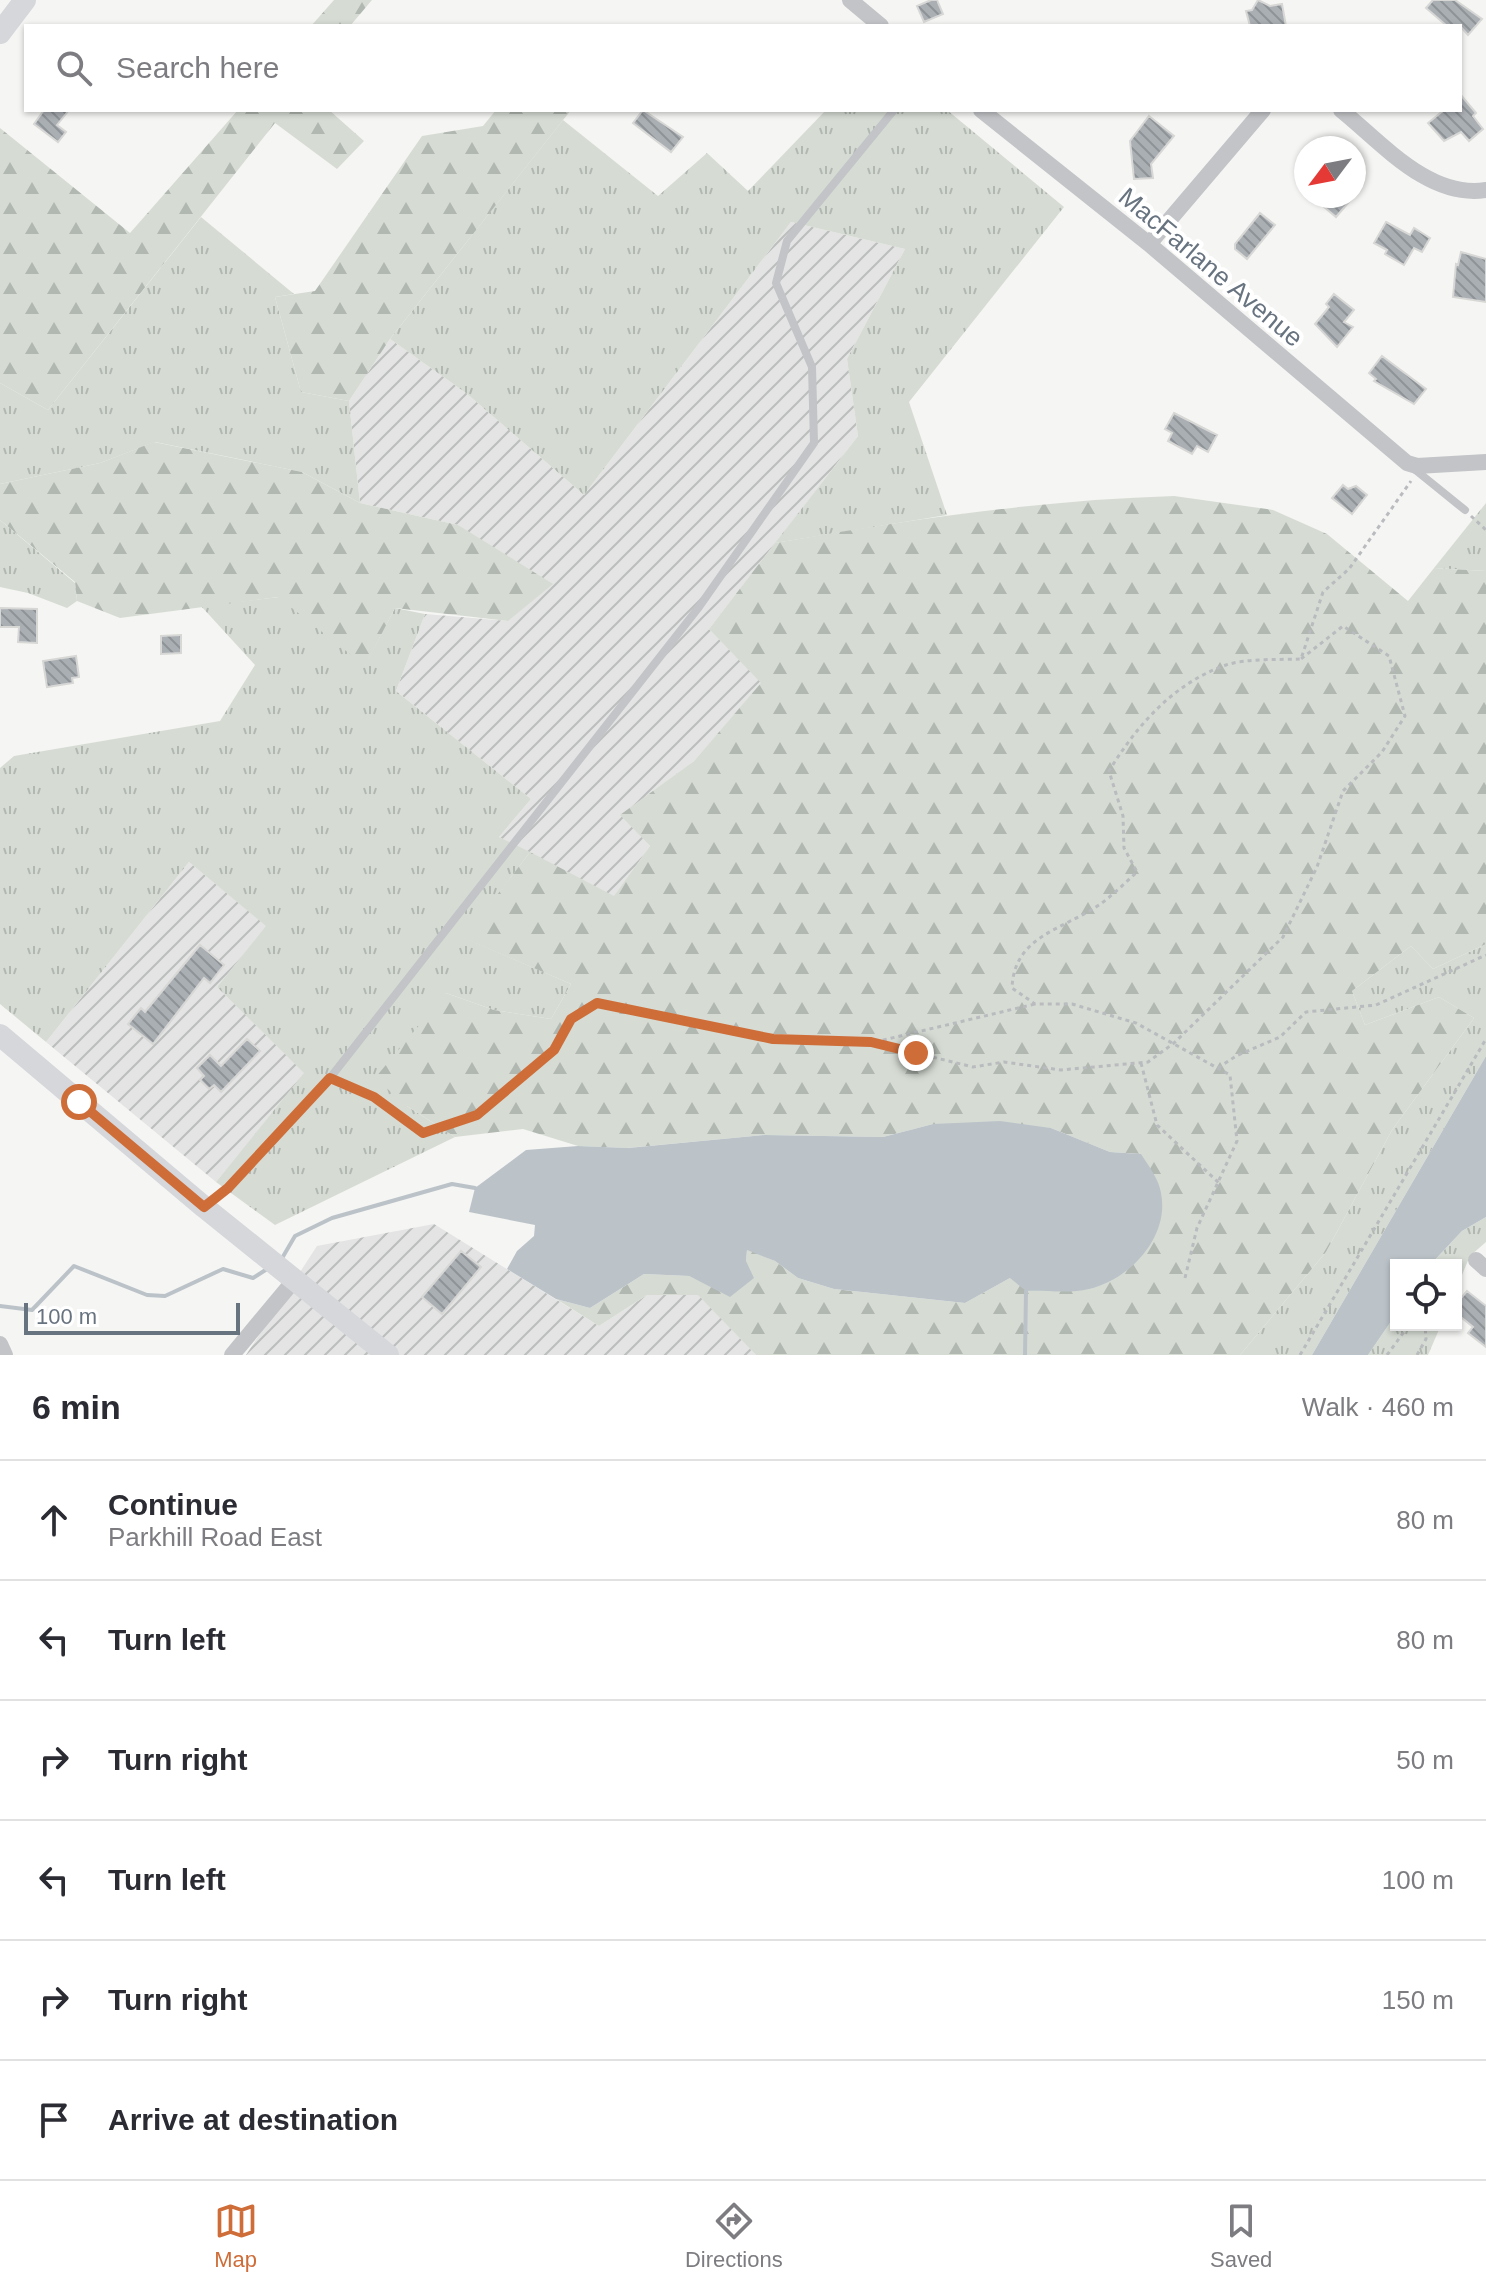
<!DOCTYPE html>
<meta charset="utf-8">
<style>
body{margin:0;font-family:Arial,sans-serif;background:#f7f7f7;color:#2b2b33}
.controls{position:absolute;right:24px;bottom:24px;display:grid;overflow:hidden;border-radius:0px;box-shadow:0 2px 6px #0004}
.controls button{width:72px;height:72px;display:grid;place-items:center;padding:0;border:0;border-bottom:2px solid #e1e1e2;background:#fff;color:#2b2b33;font:40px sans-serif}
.compass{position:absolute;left:1294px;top:136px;width:72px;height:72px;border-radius:50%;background:#fff;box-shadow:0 2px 6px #0004;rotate:238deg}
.scale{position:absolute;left:24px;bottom:20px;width:216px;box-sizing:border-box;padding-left:8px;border:4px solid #687380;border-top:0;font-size:22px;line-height:28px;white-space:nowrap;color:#687380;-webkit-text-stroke:6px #fff;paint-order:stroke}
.stop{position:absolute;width:24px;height:24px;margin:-18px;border:6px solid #cf6d39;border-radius:50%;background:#fff}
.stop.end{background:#cf6d39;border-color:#fff;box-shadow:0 2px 8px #0008}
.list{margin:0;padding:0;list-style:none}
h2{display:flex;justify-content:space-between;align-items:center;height:104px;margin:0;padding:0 32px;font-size:34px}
h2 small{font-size:26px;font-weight:400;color:#7c7c81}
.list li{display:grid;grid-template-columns:52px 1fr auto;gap:24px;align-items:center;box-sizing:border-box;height:120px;padding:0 32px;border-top:2px solid #e1e1e2}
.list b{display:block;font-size:30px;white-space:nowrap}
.list p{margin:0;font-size:26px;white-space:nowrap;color:#7c7c81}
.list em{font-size:26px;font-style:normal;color:#7c7c81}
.icon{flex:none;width:44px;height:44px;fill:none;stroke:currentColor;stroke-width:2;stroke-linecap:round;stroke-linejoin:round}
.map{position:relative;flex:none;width:1486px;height:1355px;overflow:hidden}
.search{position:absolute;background:#fff;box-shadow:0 2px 6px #0004;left:24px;right:24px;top:24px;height:88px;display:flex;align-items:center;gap:20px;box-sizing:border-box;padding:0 28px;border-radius:0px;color:#7c7c81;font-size:30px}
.sheet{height:824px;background:#fff}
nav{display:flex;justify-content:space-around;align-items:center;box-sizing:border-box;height:112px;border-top:2px solid #e1e1e2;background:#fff;font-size:22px;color:#7c7c81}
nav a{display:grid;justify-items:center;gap:4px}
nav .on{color:#cf6d39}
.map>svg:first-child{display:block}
.industrial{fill:url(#industrial-furrows)}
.grass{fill:url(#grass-tufts)}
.forest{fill:url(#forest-firs)}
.water{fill:#bbc3c9}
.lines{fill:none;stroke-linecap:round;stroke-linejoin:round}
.stream{stroke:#bbc3c9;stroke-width:4}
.building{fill:url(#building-back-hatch);stroke:#d7d7d5;stroke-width:2}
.path{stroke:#b9bbbe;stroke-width:3;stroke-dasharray:4 4;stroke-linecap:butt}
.lane{stroke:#c2c4c7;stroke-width:8}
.street{stroke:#c2c4c7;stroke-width:16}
.secondary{stroke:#d5d7db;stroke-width:22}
.route{stroke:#cf6d39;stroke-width:10}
.labels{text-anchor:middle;stroke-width:8;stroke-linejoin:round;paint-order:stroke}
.street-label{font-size:26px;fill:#687380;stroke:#fff}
</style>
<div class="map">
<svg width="1486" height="1355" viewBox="0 0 1486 1355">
<defs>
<pattern id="industrial-furrows" width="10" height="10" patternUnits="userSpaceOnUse" patternTransform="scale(2)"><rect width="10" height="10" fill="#e3e4e3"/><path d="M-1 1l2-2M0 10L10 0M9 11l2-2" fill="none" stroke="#bcbdbd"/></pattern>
<pattern id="grass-tufts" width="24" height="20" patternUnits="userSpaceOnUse" patternTransform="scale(2)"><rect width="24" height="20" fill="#d6dcd4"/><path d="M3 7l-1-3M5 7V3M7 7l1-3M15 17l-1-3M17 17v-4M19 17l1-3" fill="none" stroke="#b1b7b1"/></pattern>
<pattern id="forest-firs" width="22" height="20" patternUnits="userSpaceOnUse" patternTransform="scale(2)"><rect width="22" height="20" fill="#d6dcd4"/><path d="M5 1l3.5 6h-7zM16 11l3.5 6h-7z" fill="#b1b7b1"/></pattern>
<pattern id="building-back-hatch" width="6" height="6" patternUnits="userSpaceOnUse" patternTransform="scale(2)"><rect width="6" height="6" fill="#aaafb4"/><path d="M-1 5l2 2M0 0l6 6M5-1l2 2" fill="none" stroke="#8e9398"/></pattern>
</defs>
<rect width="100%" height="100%" fill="#f5f5f3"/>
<path class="industrial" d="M791,222L905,249L847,359L858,436L709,629L762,683L694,761L621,815L650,846L614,897L499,837L531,799L396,691L425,614L508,621L458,525L360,503L349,401L390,339L466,393L584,495Z
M189,862L267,926L217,987L305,1073L216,1182L46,1042Z
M434,1224L599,1326L647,1295H699L756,1355H246L317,1246Z"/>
<path class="grass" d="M826,110H947L1064,207L909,402L947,515L775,543L858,436L847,359L905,249L791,222L584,495L466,393L390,339L563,120L658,196L707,153L748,191Z
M201,217L294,294L275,297L301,392L349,401L360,503L302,472L155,442L100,463L0,484V383L48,410Z
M1486,503V571L1434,568Z
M0,520L75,583L77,601L67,608L28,593L0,587Z
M279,597L365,665L395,608L425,614L396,691L531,799L499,837L530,852L465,938L571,984L551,1019L494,1010L446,993L407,1106L455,1137L275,1225L216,1182L304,1073L217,987L266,926L189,862L46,1042L0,1004V768L14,756L220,721L255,665L201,606Z
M1486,944V1056L1312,1355H1240L1326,1252L1392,1130L1474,1018L1439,997L1365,1025L1352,991L1411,946L1433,969Z
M1486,1217V1242L1470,1256L1456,1289V1265H1430L1462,1231Z
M1396,1314V1325H1441L1428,1355H1368Z"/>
<path class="forest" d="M334,0H372L350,26H311Z
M238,110H329L364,141L337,169L275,123L48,410L0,383V128L130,233Z
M496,110H571L390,339L349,401L301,392L275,297L315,291L422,136L483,126Z
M154,442L302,472L360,503L458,525L553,584L508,621L395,608L365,666L278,597L120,618L77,601L75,582L0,520V484L100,463Z
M1174,496L1273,510L1327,534L1408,601L1434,568L1486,571V944L1433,969L1411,946L1352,991L1365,1025L1439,997L1474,1018L1392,1130L1326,1252L1240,1355H756L698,1295H647L599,1326L556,1299L590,1308L644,1274L689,1276L730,1296L746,1261L747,1249L775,1261L798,1278L834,1289L965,1303L1010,1278L1141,1154L1110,1152L1051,1128L933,1124L883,1137L765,1135L627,1148L578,1146L523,1129L455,1137L407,1106L375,1078L446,993L494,1010L551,1019L571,984L464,938L530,852L614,896L650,846L620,815L694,761L761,683L709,629L775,543C907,520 1039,500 1174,496Z"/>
<path class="water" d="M1486,1056V1217L1462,1231L1430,1265H1396V1314L1368,1355H1312Z
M1000,1121L1051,1128L1110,1152L1141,1154C1148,1165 1159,1179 1161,1193C1170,1237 1129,1280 1089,1289C1069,1294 1046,1290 1026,1291L1010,1278L965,1303L834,1289L798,1278L775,1261L747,1250L746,1261L754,1278L730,1297L689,1276L644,1274L590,1308L556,1299L507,1269L517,1251L534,1236L535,1225L469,1212L475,1188L526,1150L578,1146L628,1148L765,1135L883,1137L933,1124Z"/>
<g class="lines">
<path class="stream" d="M281,1260L295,1236L332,1218L452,1184L475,1188
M0,1306L32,1310L74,1266L147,1295L165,1296L223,1269L253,1278L267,1269
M1025,1355L1026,1291"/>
</g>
<path class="building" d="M931,0H937L943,14L924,22L917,6Z
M1258,0L1270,6L1282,4L1286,26H1250L1246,11L1252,10Z
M1433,0H1455L1482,19L1468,35L1460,26H1447L1426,8Z
M1460,94L1476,113L1473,116L1483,129L1469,141L1461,132L1444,141L1428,123L1444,110H1460Z
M44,110H69L57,125L66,132L58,142L34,124Z
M643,110L683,137L671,152L633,123Z
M1149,116L1174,136L1151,164L1153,178L1134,179L1130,141Z
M1311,196H1354L1336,217Z
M1260,213L1275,225L1247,259L1235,249V244Z
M1386,222L1410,235L1414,228L1430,238L1422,252L1414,248L1404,265L1385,254L1387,250L1374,243Z
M1461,252L1486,259V302L1453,297L1456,264L1458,265Z
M1334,294L1354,310L1344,322L1353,327L1337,347L1315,324L1329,307L1326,304Z
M1382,356L1426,389L1414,404L1374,381L1376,379L1369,373Z
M1174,413L1217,435L1208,452L1197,446L1192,454L1168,441L1172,433L1165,429Z
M1343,485L1348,489L1356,486L1367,495L1352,514L1332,498Z
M0,608L37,609V643L18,642L19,627H0Z
M181,635V653L161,654V636Z
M76,656L79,677L72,678L73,683L47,687L43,661Z
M200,945L224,965L210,983L204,978L153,1044L128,1024L141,1008L145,1012Z
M247,1039L260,1051L221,1092L214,1085L209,1089L200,1080L204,1076L197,1068L210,1055L221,1066Z
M461,1251L481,1267L442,1314L422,1297Z
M1467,1291L1486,1306V1347L1468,1333L1473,1327L1456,1313V1304Z"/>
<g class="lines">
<path class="path" d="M1471,516L1486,530
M875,1042L1035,1004
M1141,1063L1157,1125L1219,1183
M1218,1068L1236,1056L1280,1037L1306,1012L1376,1005L1486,955
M339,1082L374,1097L423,1133L477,1115L554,1050L571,1019L597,1003L773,1039L871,1042L973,1067L1004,1062L1061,1070L1148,1062L1174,1043L1283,937L1317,867L1343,791L1382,752L1405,716L1389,656L1343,626L1301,659
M1185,1278L1197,1228L1237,1141L1230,1075L1136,1023L1072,1004H1035L1012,988C1014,936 1062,930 1099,905C1112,896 1125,883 1137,872L1124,848L1123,816L1109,771C1137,725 1174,683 1226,665C1248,658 1278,660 1301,659L1323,592L1349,569L1411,481
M1300,1355L1486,1039
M1387,1355L1409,1325
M1417,1355L1426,1339L1425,1325"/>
<path class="lane" d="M1413,468L1465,510
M204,1207L228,1188L330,1078L699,607L814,443L812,367L776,283L787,241L894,110"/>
<path class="street" d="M850,0L881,26
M981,110L1149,244L1407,463L1417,466L1486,462
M1341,110C1382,143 1429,199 1486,190
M1149,244L1263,110
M1476,1260L1486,1269
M0,1344L5,1355
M232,1355L296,1278"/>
<path class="secondary" d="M0,33L25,0
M0,1035L204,1207L388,1355"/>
</g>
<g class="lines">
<path class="route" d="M79,1102L204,1207L228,1188L330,1078L374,1097L423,1133L477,1115L554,1050L571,1019L597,1003L773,1039L871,1042L916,1053"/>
</g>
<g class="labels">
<g class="street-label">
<text transform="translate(1211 267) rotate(40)" y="9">MacFarlane Avenue</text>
</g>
</g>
</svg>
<div class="controls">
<button><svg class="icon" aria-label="locate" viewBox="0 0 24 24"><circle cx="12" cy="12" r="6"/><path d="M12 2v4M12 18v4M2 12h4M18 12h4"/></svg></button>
</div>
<svg class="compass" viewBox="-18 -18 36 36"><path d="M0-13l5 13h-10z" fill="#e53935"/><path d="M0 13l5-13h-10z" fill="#7c7c81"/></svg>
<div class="scale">100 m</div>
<div class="stop" style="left:79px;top:1102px"></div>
<div class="stop end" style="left:916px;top:1053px"></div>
<div class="search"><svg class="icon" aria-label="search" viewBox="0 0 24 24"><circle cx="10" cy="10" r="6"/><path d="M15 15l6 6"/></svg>Search here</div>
</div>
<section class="sheet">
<h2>6 min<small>Walk · 460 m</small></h2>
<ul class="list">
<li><svg class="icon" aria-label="ahead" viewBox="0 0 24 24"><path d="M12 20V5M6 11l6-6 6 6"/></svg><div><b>Continue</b><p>Parkhill Road East</p></div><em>80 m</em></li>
<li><svg class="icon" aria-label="left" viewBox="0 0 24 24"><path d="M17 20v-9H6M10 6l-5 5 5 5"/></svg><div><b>Turn left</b></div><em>80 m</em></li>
<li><svg class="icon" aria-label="right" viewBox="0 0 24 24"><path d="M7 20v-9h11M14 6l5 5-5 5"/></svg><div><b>Turn right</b></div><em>50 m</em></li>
<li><svg class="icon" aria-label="left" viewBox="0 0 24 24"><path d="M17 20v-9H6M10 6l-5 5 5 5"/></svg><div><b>Turn left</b></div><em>100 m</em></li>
<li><svg class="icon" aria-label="right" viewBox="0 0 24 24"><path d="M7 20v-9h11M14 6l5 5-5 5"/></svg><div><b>Turn right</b></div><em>150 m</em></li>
<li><svg class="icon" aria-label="arrive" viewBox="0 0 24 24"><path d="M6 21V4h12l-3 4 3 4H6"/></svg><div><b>Arrive at destination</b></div></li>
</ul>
</section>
<nav>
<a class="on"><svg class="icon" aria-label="map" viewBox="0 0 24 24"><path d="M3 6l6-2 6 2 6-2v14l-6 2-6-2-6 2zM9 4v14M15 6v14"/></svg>Map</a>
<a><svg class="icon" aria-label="directions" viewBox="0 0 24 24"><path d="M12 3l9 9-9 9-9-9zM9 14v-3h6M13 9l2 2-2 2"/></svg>Directions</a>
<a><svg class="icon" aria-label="saved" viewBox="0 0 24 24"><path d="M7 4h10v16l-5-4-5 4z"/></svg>Saved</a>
</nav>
